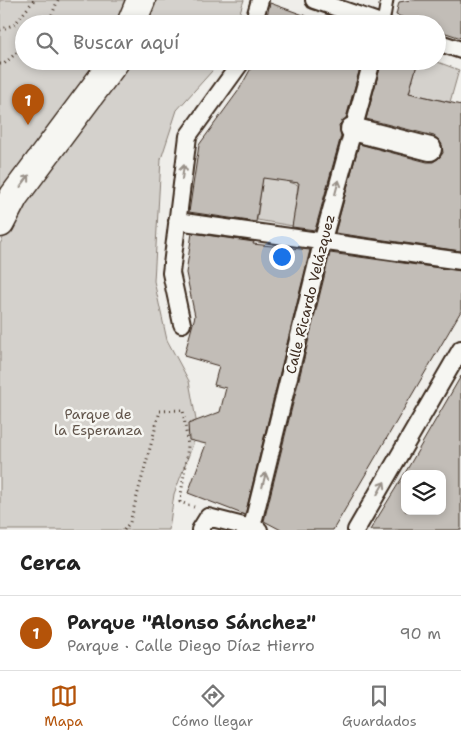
<!DOCTYPE html>
<html lang="es">
<meta charset="utf-8">
<style>
body{margin:0;font-family:"Shantell Sans",sans-serif;background:#f2f2f2;color:#222}
.controls{position:absolute;right:15px;bottom:15px;display:grid;overflow:hidden;border-radius:10px;box-shadow:0 2px 8px #0003}
.controls button{width:45px;height:45px;display:grid;place-items:center;padding:0;border:0;border-bottom:1px solid #e0e0e0;background:#fff;color:#222;font:25px sans-serif}
.you{position:absolute;left:281px;top:256px;width:18px;height:18px;margin:-12px;border:4px solid #fff;border-radius:50%;background:#1a73e8;box-shadow:0 0 0 8px #1a73e833}
.badge{display:grid;place-items:center;width:32px;height:32px;border-radius:50%;background:#b45309;color:#fff;font-size:16px;font-weight:700}
.pin{position:absolute;translate:-50% -41px;filter:drop-shadow(0 1px 2px #0008)}
.pin::after{content:'';position:absolute;top:26px;width:18px;height:15px;background:inherit;clip-path:polygon(0 0,100% 0,50% 100%)}
.list{margin:0;padding:0;list-style:none}
h2{display:flex;justify-content:space-between;align-items:center;height:65px;margin:0;padding:0 20px;font-size:21px}
h2 small{font-size:16px;font-weight:400;color:#767676}
.list li{display:grid;grid-template-columns:32px 1fr auto;gap:15px;align-items:center;box-sizing:border-box;height:75px;padding:0 20px;border-top:1px solid #e0e0e0}
.list b{display:block;font-size:19px;white-space:nowrap}
.list p{margin:0;font-size:16px;white-space:nowrap;color:#767676}
.list em{font-size:16px;font-style:normal;color:#767676}
.icon{flex:none;width:28px;height:28px;fill:none;stroke:currentColor;stroke-width:2;stroke-linecap:round;stroke-linejoin:round}
.map{position:relative;flex:none;width:461px;height:530px;overflow:hidden}
.search{position:absolute;background:#fff;box-shadow:0 2px 8px #0003;left:15px;right:15px;top:15px;height:55px;display:flex;align-items:center;gap:12px;box-sizing:border-box;padding:0 18px;border-radius:28px;color:#767676;font-size:19px}
.sheet{height:140px;background:#fff}
nav{display:flex;justify-content:space-around;align-items:center;box-sizing:border-box;height:70px;border-top:1px solid #e0e0e0;background:#fff;font-size:14px;color:#767676}
nav a{display:grid;justify-items:center;gap:2px}
nav .on{color:#b45309}
.map>svg:first-child{display:block}
.green{fill:#d4d1cc;stroke:#887e75}
.building{fill:#c2bdb7;stroke:#3b2a1e;fill-rule:evenodd}
.lines{fill:none;stroke-linecap:round;stroke-linejoin:round}
.service-casing{stroke:#3b2a1e;stroke-width:15}
.pedestrian-casing{stroke:#3b2a1e;stroke-width:20}
.minor-casing{stroke:#3b2a1e;stroke-width:26}
.tertiary-casing{stroke:#3b2a1e;stroke-width:31}
.path{stroke:#3b2a1e;stroke-width:3;stroke-dasharray:1 4;stroke-linecap:butt}
.service{stroke:#f6f6f2;stroke-width:11}
.pedestrian{stroke:#f6f6f2;stroke-width:16}
.minor{stroke:#f6f6f2;stroke-width:22}
.tertiary{stroke:#f6f6f2;stroke-width:28}
.oneway{stroke:#989088}
.labels{text-anchor:middle;stroke-width:5;stroke-linejoin:round;paint-order:stroke}
.street-label{font-size:14px;fill:#3b2a1e;stroke:#f6f6f2}
.park-label{font-size:14px;fill:#61544a;stroke:#f6f6f2}
</style>
<div class="map">
<svg width="461" height="530" viewBox="0 0 461 530">
<rect width="100%" height="100%" fill="#efeeea"/>
<filter id="ink" filterUnits="userSpaceOnUse"><feTurbulence type="fractalNoise" baseFrequency=".02" numOctaves="2"/><feDisplacementMap in="SourceGraphic" scale="10" xChannelSelector="R" yChannelSelector="G"/><feConvolveMatrix kernelMatrix="1 2 1 2 8 2 1 2 1" color-interpolation-filters="sRGB"/></filter>
<g filter="url(#ink)">
<path class="green" d="M0,0H131L121,24H24V61H104L0,202Z
M151,0H244L236,24H141Z
M127,61H221L177,110L161,159L154,281L167,340L189,381L198,431L174,494L169,530H0V244L23,201Z
M418,61H435L459,70L450,102L409,93Z
M265,160L289,182L298,185L293,226L257,220Z"/>
<path class="building" d="M411,0H461V38L437,30V24H421L396,15L399,2Z
M270,3L320,21V24H265Z
M255,61H362L346,118L339,125L341,136L315,230L292,227L299,183L263,178L256,222L189,212L199,145L239,90Z
M382,61H418L409,93L461,105V251L335,233L359,144L427,162H433L439,158L443,153L442,145L439,140L434,136L366,119Z
M192,233L254,242L253,244L310,250L245,515L188,493L206,444L189,440L188,424L220,412L226,388L214,385L219,366L184,356L195,316L186,273Z
M330,253L461,271V311L333,530H281L264,521Z
M461,376V530H370L405,473ZM405,474H442V511H405Z"/>
<g class="lines">
<g class="service-casing">
<path id="service" d="M383,23L387,0"/>
</g>
<g class="pedestrian-casing">
<path id="pedestrian" d="M314,0L384,24
M253,24L260,0
M437,42L461,50
M177,221L461,261
M182,324L171,273L188,136L242,61
M252,527L322,243L372,61
M200,530L208,517L259,530
M356,530L461,349"/>
</g>
<g class="minor-casing">
<path id="minor" d="M352,129L430,149"/>
</g>
<g class="tertiary-casing">
<path id="tertiary" d="M131,24L141,0
M0,223L14,196L115,61"/>
</g>
<path class="path" d="M48,24L58,0
M0,30L15,24L34,0
M0,64H4L24,46
M124,530L130,522L160,411L183,410L188,446L180,502L194,507"/>
<use href="#service" class="service"/>
<use href="#pedestrian" class="pedestrian"/>
<use href="#minor" class="minor"/>
<use href="#tertiary" class="tertiary"/>
</g>
<defs><path id="oneway-shaft" d="M-6 0H5M1.5-3L5.5 0L1.5 3" fill="none" stroke-width="1.6" stroke-linecap="round" stroke-linejoin="round" transform="scale(1.25)"/></defs>
<g class="oneway">
<use href="#oneway-shaft" transform="translate(183 172) rotate(-82)"/>
<use href="#oneway-shaft" transform="translate(25 181) rotate(-53)"/>
<use href="#oneway-shaft" transform="translate(337 187) rotate(-75)"/>
<use href="#oneway-shaft" transform="translate(264 480) rotate(-76)"/>
<use href="#oneway-shaft" transform="translate(381 488) rotate(-60)"/>
</g>
</g>
<g class="labels">
<g class="street-label">
<text transform="translate(310 294) rotate(-76)" y="5">Calle Ricardo Velázquez</text>
</g>
<g class="park-label">
<text x="98" y="419">Parque de<tspan x="98" dy="16">la Esperanza</tspan></text>
</g>
</g>
</svg>
<div class="controls">
<button><svg class="icon" aria-label="layers" viewBox="0 0 24 24"><path d="M12 4l9 5-9 5-9-5zM3 14l9 5 9-5"/></svg></button>
</div>
<div class="you"></div>
<div class="pin badge" style="left:28px;top:125px">1</div>
<div class="search"><svg class="icon" aria-label="search" viewBox="0 0 24 24"><circle cx="10" cy="10" r="6"/><path d="M15 15l6 6"/></svg>Buscar aquí</div>
</div>
<section class="sheet">
<h2>Cerca<small></small></h2>
<ul class="list">
<li><span class="badge">1</span><div><b>Parque &quot;Alonso Sánchez&quot;</b><p>Parque · Calle Diego Díaz Hierro</p></div><em>90 m</em></li>
</ul>
</section>
<nav>
<a class="on"><svg class="icon" aria-label="map" viewBox="0 0 24 24"><path d="M3 6l6-2 6 2 6-2v14l-6 2-6-2-6 2zM9 4v14M15 6v14"/></svg>Mapa</a>
<a><svg class="icon" aria-label="directions" viewBox="0 0 24 24"><path d="M12 3l9 9-9 9-9-9zM9 14v-3h6M13 9l2 2-2 2"/></svg>Cómo llegar</a>
<a><svg class="icon" aria-label="saved" viewBox="0 0 24 24"><path d="M7 4h10v16l-5-4-5 4z"/></svg>Guardados</a>
</nav>
